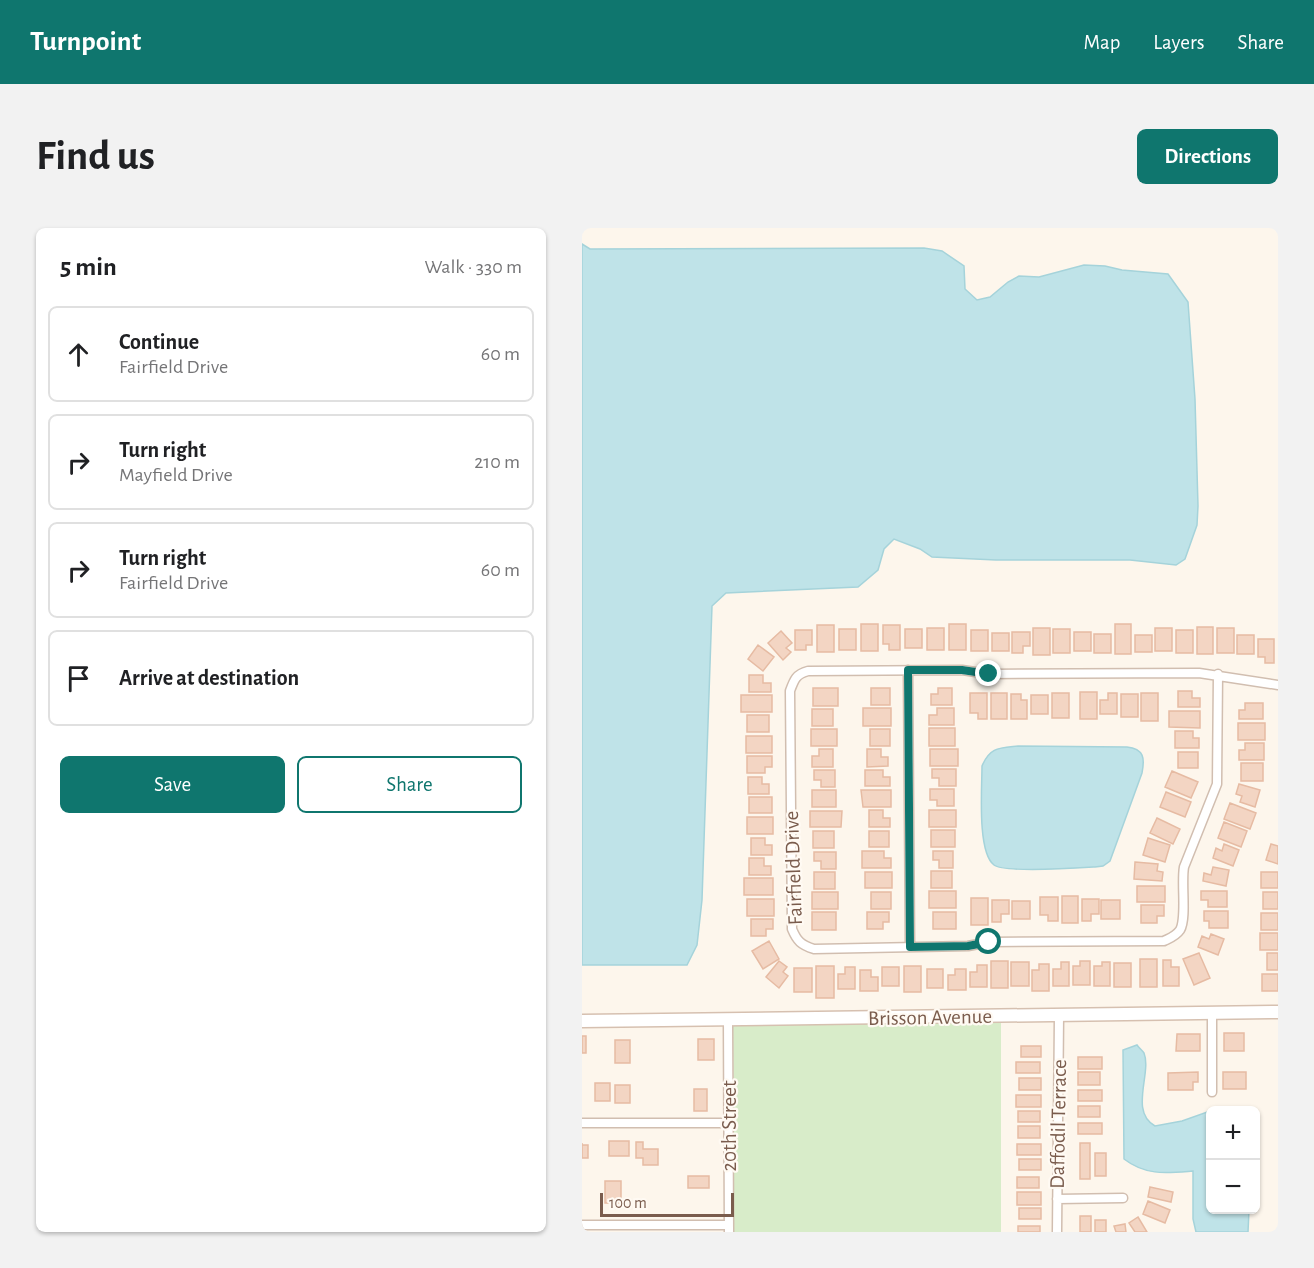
<!DOCTYPE html>
<meta charset="utf-8">
<style>
body{margin:0;font-family:"Alegreya Sans",sans-serif;background:#f2f2f2;color:#202124}
.controls{position:absolute;right:18px;bottom:18px;display:grid;overflow:hidden;border-radius:9px;box-shadow:0 2px 4px #0004}
.controls button{width:54px;height:54px;display:grid;place-items:center;padding:0;border:0;border-bottom:2px solid #e0e0e0;background:#fff;color:#202124;font:30px sans-serif}
.scale{position:absolute;left:18px;bottom:15px;width:134px;box-sizing:border-box;padding-left:6px;border:3px solid #7a5c4d;border-top:0;font-size:16px;line-height:21px;white-space:nowrap;color:#7a5c4d;-webkit-text-stroke:4px #fffaf3;paint-order:stroke}
.stop{position:absolute;width:18px;height:18px;margin:-14px;border:4px solid #0f766e;border-radius:50%;background:#fff}
.stop.end{background:#0f766e;border-color:#fff;box-shadow:0 2px 6px #0008}
.list{margin:0;padding:0;list-style:none}
h2{display:flex;justify-content:space-between;align-items:center;height:78px;margin:0;padding:0 24px;font-size:26px}
h2 small{font-size:20px;font-weight:400;color:#757577}
.list li{display:grid;grid-template-columns:39px 1fr auto;gap:18px;align-items:center;box-sizing:border-box;height:96px;margin:0 12px 12px;padding:0 12px;border:2px solid #e0e0e0;border-radius:9px}
.list b{display:block;font-size:22px;white-space:nowrap}
.list p{margin:0;font-size:20px;white-space:nowrap;color:#757577}
.list em{font-size:20px;font-style:normal;color:#757577}
.actions{display:flex;gap:12px;padding:18px 24px}
.actions a{flex:1;padding:14px 0;border:2px solid #0f766e;border-radius:9px;text-align:center;font-size:21px;color:#0f766e}
.actions .main{background:#0f766e;color:#fff}
.icon{flex:none;width:33px;height:33px;fill:none;stroke:currentColor;stroke-width:2;stroke-linecap:round;stroke-linejoin:round}
.map{position:relative;flex:none;width:696px;height:1004px;overflow:hidden;border-radius:9px}
header{display:flex;align-items:center;gap:36px;box-sizing:border-box;height:84px;padding:0 30px;background:#0f766e;color:#fff}
header strong{font-size:28px}
nav{display:flex;gap:33px;margin-inline-start:auto;font-size:21px}
.intro{display:flex;align-items:center;justify-content:space-between;box-sizing:border-box;height:144px;padding:0 36px}
h1{margin:0;font-size:42px}
.button{padding:15px 27px;border-radius:9px;background:#0f766e;color:#fff;font-size:21px;font-weight:700}
main{display:flex;gap:36px;padding:0 36px}
aside{flex:1;background:#fff;border-radius:9px;box-shadow:0 2px 4px #0004}
.map>svg:first-child{display:block}
.green{fill:#d8ecc9}
.water{fill:#bfe3e8;stroke:#a5d3da;stroke-width:1.5}
.building{fill:#f3d5c3;stroke:#e6bba3;stroke-width:1.5}
.lines{fill:none;stroke-linecap:round;stroke-linejoin:round}
.street-casing{stroke:#d1beb0;stroke-width:11}
.secondary-casing{stroke:#d6c0b0;stroke-width:15}
.street{stroke:#fff;stroke-width:8}
.secondary{stroke:#fff;stroke-width:12}
.route{stroke:#0f766e;stroke-width:8}
.labels{text-anchor:middle;stroke-width:4.5;stroke-linejoin:round;paint-order:stroke}
.street-label{font-size:21px;fill:#7a5c4d;stroke:#fffaf3}
</style>
<header>
<strong>Turnpoint</strong>
<nav><a>Map</a><a>Layers</a><a>Share</a></nav>
</header>
<div class="intro"><h1>Find us</h1><a class="button">Directions</a></div>
<main>
<aside>
<h2>5 min<small>Walk · 330 m</small></h2>
<ul class="list">
<li><svg class="icon" aria-label="ahead" viewBox="0 0 24 24"><path d="M12 20V5M6 11l6-6 6 6"/></svg><div><b>Continue</b><p>Fairfield Drive</p></div><em>60 m</em></li>
<li><svg class="icon" aria-label="right" viewBox="0 0 24 24"><path d="M7 20v-9h11M14 6l5 5-5 5"/></svg><div><b>Turn right</b><p>Mayfield Drive</p></div><em>210 m</em></li>
<li><svg class="icon" aria-label="right" viewBox="0 0 24 24"><path d="M7 20v-9h11M14 6l5 5-5 5"/></svg><div><b>Turn right</b><p>Fairfield Drive</p></div><em>60 m</em></li>
<li><svg class="icon" aria-label="arrive" viewBox="0 0 24 24"><path d="M6 21V4h12l-3 4 3 4H6"/></svg><div><b>Arrive at destination</b></div></li>
</ul>
<div class="actions"><a class="main">Save</a><a>Share</a></div>
</aside>
<div class="map">
<svg width="696" height="1004" viewBox="0 0 696 1004">
<rect width="100%" height="100%" fill="#fdf6ec"/>
<path class="green" d="M419,793V1004H152L151,796Z"/>
<path class="water" d="M0,16L8,21L342,20L360,23L382,38L383,61L395,72L408,69L426,54L437,48L457,49L502,37L523,38L540,42L586,46L606,74L613,171L616,278L615,297L603,331L594,337L548,332H414L350,329L338,321L312,311L302,321L296,342L276,359L144,365L130,378L120,672L115,717L105,737H0Z
M436,518L545,519C562,521 563,530 560,545L528,633L521,638L513,639C497,640 422,645 412,637C395,624 400,560 400,538C408,519 417,520 436,518Z
M555,817C557,820 560,822 562,825C570,845 547,884 573,898L600,893L628,883V982H667L666,1004H614L611,991V943C585,945 564,948 542,931L541,822Z"/>
<path class="building" d="M279,396H296V423H279Z
M367,396H384V422H367Z
M533,396H549V426H533Z
M235,397H252V424H235Z
M301,397H318V422H307V416H301Z
M615,399H631V426H615Z
M345,400H362V422H345Z
M451,400H468V427H451Z
M573,400H590V423H573Z
M635,400H652V425H635Z
M257,401H274V422H257Z
M323,401H340V420H323Z
M471,401H488V425H471Z
M213,402H230V417H224V422H213Z
M389,402H406V423H389Z
M594,402H611V425H594Z
M199,403L210,415L204,420L209,424L201,432L186,415Z
M430,404H448V418H441V425H430Z
M492,404H509V423H492Z
M410,405H427V423H410Z
M512,406H529V425H512Z
M553,407H570V424H553Z
M655,407H672V426H655Z
M676,411H692V435H683V429H676Z
M176,417L192,429L181,443L166,431Z
M167,447H181V455H189V464H167Z
M231,460H256V478H231Z
M289,460H308V477H289Z
M356,460H370V477H349V466H356Z
M596,463H610V470H618V479H596Z
M498,464H515V491H498Z
M388,465H405V491H396V485H388Z
M409,465H425V491H409Z
M470,465H487V490H470Z
M526,465H535V486H518V472H526Z
M559,465H576V493H559Z
M429,466H439V472H445V491H429Z
M539,466H556V489H539Z
M159,467H190V484H159Z
M449,467H466V486H449Z
M663,475H681V491H657V482H663Z
M281,480H309V498H281Z
M355,480H372V497H347V487H355Z
M230,481H251V498H230Z
M587,483H618V500L587,499Z
M165,487H187V504H165Z
M656,495H683V512H656Z
M347,500H373V518H347Z
M229,501H255V518H229Z
M288,501H308V518H288Z
M593,503H611V510H617V520H593Z
M164,508H190V525H164Z
M663,515H682V532H657V522H663Z
M237,521H251V539H230V528H237Z
M285,521H299V529H306V538L285,539Z
M348,521H376V538H348Z
M596,524H616V540H596Z
M165,528H190V539H183V545H165Z
M659,535H681V553H659Z
M350,541H374V558H357V550H350Z
M232,542H253V559H239V552H232Z
M283,542H301V549H308V558H283Z
M590,543L616,554L609,570L583,559Z
M166,549H180V556H187V566H166Z
M657,556L678,562L673,579L658,574L660,568L654,566Z
M348,561H372V578H355V572H348Z
M230,562H254V579H230Z
M279,562H309V579H281Z
M584,564L609,574L603,589L578,579Z
M167,569H190V585H167Z
M648,575L674,585L668,601L642,591Z
M287,582H301V590H308V599H287Z
M347,582H374V599H347Z
M228,583H260L259,599H228Z
M165,589H191V606H165Z
M575,590L598,601L591,616L568,605Z
M642,594L665,603L659,619L636,610Z
M349,602H373V619H349Z
M231,603H252V620H231Z
M287,603H307V619H287Z
M169,610H183V617H190V627H169Z
M566,610L588,617L583,634L561,627Z
M642,616L657,622L651,638L631,630L634,620L640,623Z
M689,616L696,618V636L684,632Z
M280,623H302V630H309V640H280Z
M351,623H371V640H357V632H351Z
M232,624H254V641H239V633H232Z
M167,630H182V638H189V647H167Z
M553,634L576,636L575,643L581,644L580,653L552,651Z
M631,639L647,642L644,658L621,653L622,645L629,647Z
M349,643H370V660H349Z
M232,644H253V661H232Z
M283,644H310V660H283Z
M679,644H696V660H679Z
M162,650H191V667H162Z
M555,658H583V674H555Z
M347,663H374V680H347Z
M619,663H645V679H626V672H619Z
M230,664H256V681H230Z
M289,664H309V681H289Z
M681,664H696V681H681Z
M480,668H496V695H480Z
M458,669H476V693H466V687H458Z
M389,670H406V697H389Z
M165,671H192V688H165Z
M500,671H517V686H509V693H500Z
M410,672H427V686H419V694H410Z
M519,672H538V691H519Z
M430,673H448V691H430Z
M559,677H582V688H575V695H559Z
M622,683H646V700H627V693H622Z
M230,684H254V702H230Z
M285,684H307V694H301V701H285Z
M351,684H374V701H351Z
M679,685H696V702H679Z
M169,691H191V701H184V708H169Z
M678,705H696V722H678Z
M629,706L642,711L636,727L616,719L620,708L627,711Z
M187,713L197,731L181,741L170,723Z
M617,725L628,750L612,757L601,731Z
M685,725H696V742H685Z
M558,731H575V759H558Z
M581,732H589V739H597V758H581Z
M197,733L205,739L201,744L206,748L197,760L184,749Z
M409,733H426V760H409Z
M498,733H508V757H491V738H498Z
M429,734H447V758H429Z
M479,734H487V758H471V741H479Z
M520,734H528V758H512V738H520Z
M532,735H549V759H532Z
M457,736H467V763H450V742H457Z
M395,737H405V759H388V744H395Z
M234,738H252V770H234Z
M322,738H339V764H322Z
M263,739H273V761H256V746H263Z
M300,739H317V758H300Z
M212,740H230V764H212Z
M345,741H361V760H345Z
M373,741H384V762H366V747H373Z
M278,742H289V749H296V763H278Z
M680,746H696V763H680Z
M642,805H662V823H642Z
M595,806H618V823H594Z
M0,808H4V825H0Z
M116,811H132V832H116Z
M33,812H48V835H33Z
M439,818H459V829H439Z
M496,829H520V841H496Z
M434,834H458V845H434Z
M496,844H518V857H496Z
M616,844V854H611V862H586V845Z
M641,844H664V861H641Z
M437,850H459V862H437Z
M13,855H28V873H13Z
M33,857H48V875H33Z
M112,861H125V883H112Z
M496,862H520V873H496Z
M434,867H459V879H434Z
M496,878H518V889H496Z
M436,883H458V894H436Z
M496,895H520V906H496Z
M436,898H458V910H436Z
M27,913H47V928H27Z
M54,914H61V921H76V937H61V930H54Z
M0,915V917H6V930H0Z
M498,915H508V951H498Z
M435,916H459V927H435Z
M513,925H524V948H513Z
M437,931H459V942H437Z
M106,948H127V960H106Z
M435,949H457V960H435Z
M23,953H39V975H23Z
M568,959L591,964L589,974L566,969Z
M435,964H459V977H435Z
M566,973L588,982L583,995L561,986Z
M437,980H459V991H437Z
M498,988H509V1004H498Z
M556,989L565,1004H553L547,995Z
M513,992H524V1004H513Z
M543,996L544,1004H534L532,998Z
M436,998H458V1004H436Z"/>
<g class="lines">
<g class="street-casing">
<path id="street" d="M326,442L328,719
M636,446L635,556L602,639C599,655 605,690 598,702C594,708 588,710 582,713L407,714L386,718L232,721C219,717 215,713 210,701L208,463C212,452 214,446 226,443L380,442L407,446L617,445L696,457
M146,792L147,1004
M630,864V785
M0,895H148
M475,971L541,970
M0,997H147
M475,1004L477,788"/>
</g>
<g class="secondary-casing">
<path id="secondary" d="M0,793L696,784"/>
</g>
<use href="#street" class="street"/>
<use href="#secondary" class="secondary"/>
</g>
<g class="lines">
<path class="route" d="M407,446L380,442H326L328,719L386,718L407,714"/>
</g>
<g class="labels">
<g class="street-label">
<text transform="translate(211 640) rotate(-92)" y="7">Fairfield Drive</text>
<text transform="translate(348 789) rotate(-1)" y="7">Brisson Avenue</text>
<text transform="translate(476 896) rotate(-89)" y="7">Daffodil Terrace</text>
<text transform="translate(147 898) rotate(-90)" y="7">20th Street</text>
</g>
</g>
</svg>
<div class="controls">
<button>+</button>
<button>−</button>
</div>
<div class="scale">100 m</div>
<div class="stop" style="left:407px;top:714px"></div>
<div class="stop end" style="left:407px;top:446px"></div>
</div>
</main>
